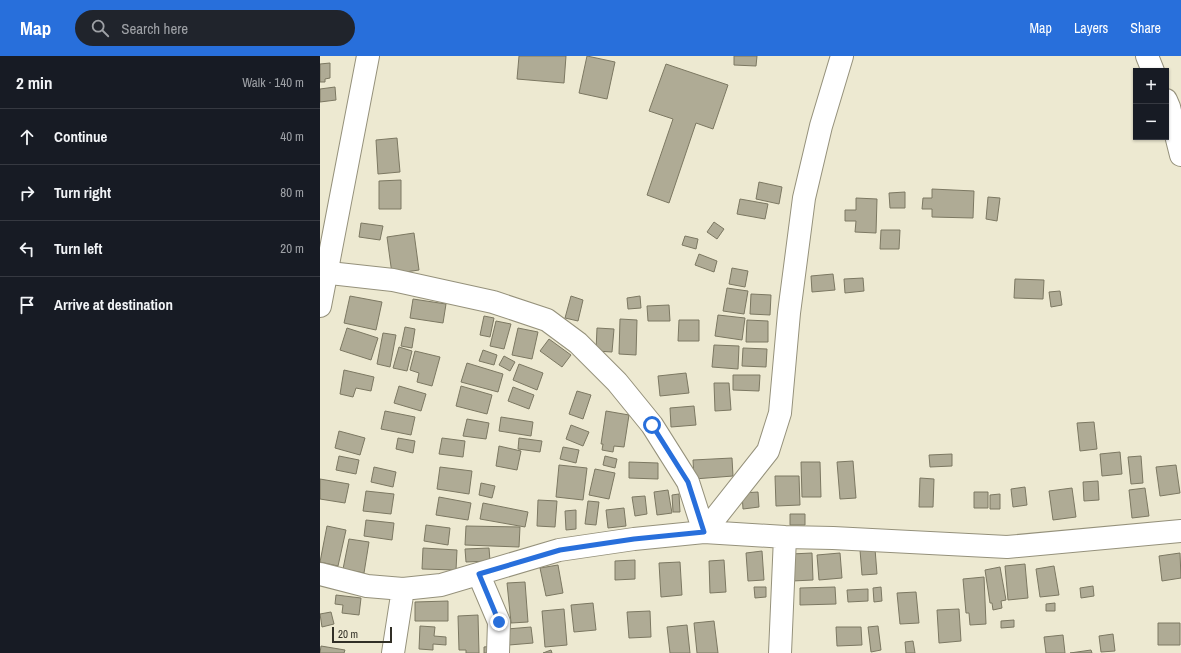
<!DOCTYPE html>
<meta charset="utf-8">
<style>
body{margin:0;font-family:"Archivo Narrow",sans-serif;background:#20242c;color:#f1f3f6}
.controls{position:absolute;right:12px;top:12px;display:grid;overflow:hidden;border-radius:0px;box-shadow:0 1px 3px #0004}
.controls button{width:36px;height:36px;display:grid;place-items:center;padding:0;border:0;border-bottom:1px solid #363941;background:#171b24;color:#f1f3f6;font:20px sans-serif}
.scale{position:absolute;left:12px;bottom:10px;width:60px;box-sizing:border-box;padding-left:4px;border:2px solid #312f26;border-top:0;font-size:11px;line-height:14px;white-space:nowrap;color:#312f26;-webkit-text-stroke:3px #ede9d1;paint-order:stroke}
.stop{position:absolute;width:12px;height:12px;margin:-9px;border:3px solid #286fdb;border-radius:50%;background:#fff}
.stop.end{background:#286fdb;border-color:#fff;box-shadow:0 1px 4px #0008}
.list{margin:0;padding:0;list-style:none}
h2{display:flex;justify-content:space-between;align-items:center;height:52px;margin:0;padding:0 16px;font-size:17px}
h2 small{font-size:13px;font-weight:400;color:#9ea1a6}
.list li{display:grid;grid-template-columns:26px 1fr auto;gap:12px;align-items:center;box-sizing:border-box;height:56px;padding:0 16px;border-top:1px solid #363941}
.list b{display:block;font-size:15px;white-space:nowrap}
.list em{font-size:13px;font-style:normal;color:#9ea1a6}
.icon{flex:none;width:22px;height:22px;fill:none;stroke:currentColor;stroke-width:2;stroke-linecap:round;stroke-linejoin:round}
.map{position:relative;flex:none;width:861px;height:597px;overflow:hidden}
header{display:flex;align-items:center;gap:24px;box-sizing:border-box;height:56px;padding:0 20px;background:#286fdb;color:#fff}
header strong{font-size:19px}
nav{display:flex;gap:22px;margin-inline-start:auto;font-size:14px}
.search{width:280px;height:36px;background:#20242c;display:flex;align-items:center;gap:10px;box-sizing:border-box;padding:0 14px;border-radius:22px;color:#9ea1a6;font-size:15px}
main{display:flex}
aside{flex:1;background:#171b24}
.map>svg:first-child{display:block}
.building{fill:#afab95;stroke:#7c7862}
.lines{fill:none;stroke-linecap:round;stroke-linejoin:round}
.street-casing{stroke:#95917b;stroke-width:24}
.secondary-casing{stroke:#95917b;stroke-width:24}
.street{stroke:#fff;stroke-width:22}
.secondary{stroke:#fff;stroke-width:22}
.route{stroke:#286fdb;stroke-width:5}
</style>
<header>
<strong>Map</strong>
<div class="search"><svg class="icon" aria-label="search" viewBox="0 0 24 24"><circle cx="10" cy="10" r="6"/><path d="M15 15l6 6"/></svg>Search here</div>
<nav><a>Map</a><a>Layers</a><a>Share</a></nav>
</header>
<main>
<aside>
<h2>2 min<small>Walk · 140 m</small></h2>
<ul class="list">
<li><svg class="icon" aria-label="ahead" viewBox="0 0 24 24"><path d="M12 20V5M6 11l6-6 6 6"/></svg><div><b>Continue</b></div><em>40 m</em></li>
<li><svg class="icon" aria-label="right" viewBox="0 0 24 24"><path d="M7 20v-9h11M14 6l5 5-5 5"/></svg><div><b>Turn right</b></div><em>80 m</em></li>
<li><svg class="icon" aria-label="left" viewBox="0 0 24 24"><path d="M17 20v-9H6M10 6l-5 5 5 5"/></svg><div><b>Turn left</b></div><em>20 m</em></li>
<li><svg class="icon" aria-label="arrive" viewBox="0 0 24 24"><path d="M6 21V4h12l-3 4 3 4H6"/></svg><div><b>Arrive at destination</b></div></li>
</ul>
</aside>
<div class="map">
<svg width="861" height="597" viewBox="0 0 861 597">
<rect width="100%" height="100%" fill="#ede9d1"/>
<path class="building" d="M199,0H246L244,27L197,23Z
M267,0L295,6L287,43L259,37Z
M414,0H437L436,10L414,9Z
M10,7V22L5,23V26H0V8Z
M346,8L408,29L393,73L376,67L349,147L327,139L353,63L329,55Z
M15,31L16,44L0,46V33Z
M77,82L80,116L58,118L56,84Z
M81,124V153H59V125Z
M439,126L462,131L459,148L436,143Z
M612,133L654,135L653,162L612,161V153H602L603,142H612Z
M585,136V152H570L569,137Z
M668,141L680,142L677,165L666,163Z
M536,142L557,143L556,177L535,176L536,165H525V154H536Z
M420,143L448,148L445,163L417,158Z
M394,166L404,173L397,183L387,176Z
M41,167L63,170L60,184L39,181Z
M561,174H580L579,193H560Z
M94,177L99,214L72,218L67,181Z
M365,180L378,183L376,193L362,189Z
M379,198L397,205L394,216L375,209Z
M412,212L428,215L425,231L409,228Z
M513,218L515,234L492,236L491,220Z
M543,222L544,235L525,237L524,223Z
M695,223L724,224L723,243L694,242Z
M407,232L428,235L424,258L403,255Z
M740,235L742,249L731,251L729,236Z
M431,238L451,239L450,259L430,258Z
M30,240L62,246L56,274L24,267Z
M251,240L263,244L258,265L245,262Z
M320,240L321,252L308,253L307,242Z
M93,243L126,248L123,267L90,262Z
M349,249L350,265H328L327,250Z
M398,259L425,262L422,284L395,280Z
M164,260L174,262L170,281L160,279Z
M300,263L317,264L316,299L299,298Z
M359,264H379V285H358Z
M427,264L448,265V286H426Z
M176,265L191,268L184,293L170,290Z
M85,271L95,273L92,292L81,290Z
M27,272L58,282L51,304L20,294Z
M198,272L218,276L212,303L192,299Z
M277,272L294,273L292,296L276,295Z
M63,277L76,279L70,311L57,308Z
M229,283L251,299L242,311L220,295Z
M394,289L419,290L418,313L392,311Z
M79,291L92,295L87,315L73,312Z
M423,292L447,293L446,311L422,310Z
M163,294L177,299L174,309L159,305Z
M95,295L120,301L112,330L97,326L99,317L90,314Z
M184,300L195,306L190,315L179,309Z
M147,307L183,318L178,336L141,326Z
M199,308L223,317L217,334L193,324Z
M24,314L54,321L51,335L36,332L33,341L20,338Z
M366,317L369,337L340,340L338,320Z
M413,319H440L439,335L413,334Z
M394,327H409L411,354L395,355Z
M79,330L106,338L101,355L74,347Z
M141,330L172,339L167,358L136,350Z
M193,331L214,339L209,353L188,345Z
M257,335L271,339L263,363L249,358Z
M374,350L376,369L351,371L350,352Z
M65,355L95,361L91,379L61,373Z
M286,355L309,359L304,391L294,390L293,396L282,394L283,388H281Z
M181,361L213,366L211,380L179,375Z
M147,363L169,367L166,383L143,380Z
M774,366L777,393L760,395L757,367Z
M251,369L269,376L263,390L246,383Z
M19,375L45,382L40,399L15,392Z
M78,382L95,385L93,397L76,393Z
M122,382L145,385L143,401L119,398Z
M199,382L222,385L220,396L198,393Z
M179,390L201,395L197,414L176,410Z
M243,391L259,394L256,407L240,403Z
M800,396L802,418L782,420L780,398Z
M632,398V410L610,411L609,399Z
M19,400L39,404L36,418L16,414Z
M285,400L297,403L295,412L283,409Z
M821,400L823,427L811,428L808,401Z
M412,402L413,420L374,423L373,404Z
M533,405L536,442L520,443L517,406Z
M309,406L338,407V423L309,422Z
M481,406H500L501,441H482Z
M239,409L267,412L263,444L236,441Z
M856,409L860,437L840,440L836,411Z
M54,411L76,416L73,431L51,426Z
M120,411L152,415L149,438L117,433Z
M275,413L295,417L289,443L269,439Z
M455,420H479L480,449L456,450Z
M600,422L614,423L613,451H599Z
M0,423L29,428L25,447L0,443Z
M778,425L779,444L764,445L763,426Z
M161,427L175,430L172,442L159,439Z
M705,431L707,449L693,451L691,433Z
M752,432L756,461L733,464L729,435Z
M825,432L829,460L812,462L809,434Z
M348,434L352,457L337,459L334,436Z
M46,435L74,438L71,458L43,455Z
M438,436L439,451L423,453L422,437Z
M654,436H668V452H654Z
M359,438L360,456H353L352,439Z
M680,438V453H670V439Z
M325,440L327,458L315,460L312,441Z
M119,441L151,447L148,464L116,459Z
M218,444L237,445L235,471L217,470Z
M268,445L279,446L276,469L265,468Z
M163,447L208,456L205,471L160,463Z
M304,452L306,470L288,472L286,454Z
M256,454V473L246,474L245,455Z
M470,458H485V469H470Z
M46,464L74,467L72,484L44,480Z
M106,469L130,472L128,489L104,485Z
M7,470L26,474L18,510L0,506Z
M146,470L200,471L199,491L145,489Z
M29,483L49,486L44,517L23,513Z
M103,492L137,494L136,514L102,513Z
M169,492L170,505L146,506L145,493Z
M555,493L557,518L542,519L540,494Z
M442,495L444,524L428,525L426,497Z
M492,497L493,524L472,525L471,498Z
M520,497L522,522L499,524L497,499Z
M860,497L861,522L842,525L839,500Z
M315,504V523L295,524V505Z
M404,504L406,536L390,537L389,505Z
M360,506L362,539L341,541L339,507Z
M705,508L708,542L688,544L685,510Z
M238,509L243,537L226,540L220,512Z
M734,510L739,539L720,541L716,513Z
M680,511L686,544L681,545L682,552L673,554L672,547H670L665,514Z
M664,521L666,568L650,569L649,557H646L643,523Z
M205,526L208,566L191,567L187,527Z
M773,530L774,540L761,542L760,532Z
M434,531H446V541L435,542Z
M515,531L516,548L480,549V532Z
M561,531L562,545L554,546L553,532Z
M548,533V545L528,546L527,534Z
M596,536L599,567L580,568L577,537Z
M16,539L41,542L39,559L22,557L23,549L15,548Z
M128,545V565H95V546Z
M273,547L276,574L254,576L251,549Z
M735,547V555H726V548Z
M244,553L247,589L225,591L222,555Z
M639,553L641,585L619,587L617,554Z
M330,555L331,581L309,582L307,556Z
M11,556L14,568L2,571L0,558Z
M158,559L159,597H146V594H139L138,560Z
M694,564V571L681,572V565Z
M394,565L398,597H377L374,567Z
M838,567H860V589H838Z
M367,569L370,597H350L347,571Z
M100,570L115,571L114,580L126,581V589L113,588V594L99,593Z
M558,570L561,594L551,596L548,571Z
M211,571L213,587L189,589L187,573Z
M516,571H541L542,589L517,590Z
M793,578L795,595L781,596L779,580Z
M743,579L745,597H726L724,581Z
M593,585L595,597H586L585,586Z
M1,590L25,594L24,597H0Z
M174,590L175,597H164V591Z
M231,594L232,597H223Z
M771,594L772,597H750Z"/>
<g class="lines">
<g class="street-casing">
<path id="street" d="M827,0L833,15
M846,44L849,51L861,99
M0,216L73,224L173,246L227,264L258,287L297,326L332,369L368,426L384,476
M384,476L448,395L460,357L469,257L484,142L501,70L522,0
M0,518L47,530L83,533L121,529L239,494L314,483L384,476L465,481L513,482L687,491L861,475
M159,519L179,566L178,597
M73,597L83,533
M460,597L465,481"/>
</g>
<g class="secondary-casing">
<path id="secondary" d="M0,250L48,0"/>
</g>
<use href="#street" class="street"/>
<use href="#secondary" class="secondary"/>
</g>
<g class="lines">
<path class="route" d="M179,566L159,518L240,494L314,483L384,476L368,426L332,369"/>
</g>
</svg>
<div class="controls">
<button>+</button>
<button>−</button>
</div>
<div class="scale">20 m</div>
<div class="stop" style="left:332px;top:369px"></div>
<div class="stop end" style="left:179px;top:566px"></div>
</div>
</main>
